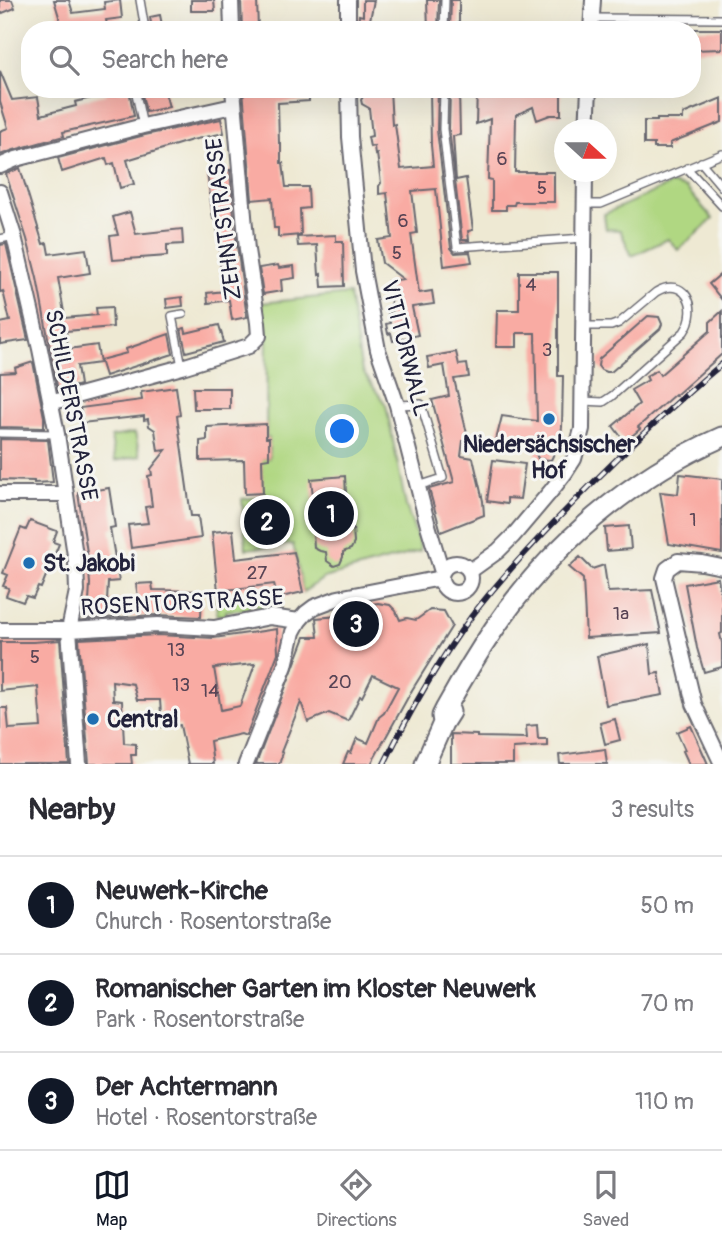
<!DOCTYPE html>
<meta charset="utf-8">
<style>
body{margin:0;font-family:Pangolin,sans-serif;background:#f7f7f7;color:#2b2b33}
.compass{position:absolute;left:554px;top:119px;width:63px;height:63px;border-radius:50%;background:#fff;box-shadow:0 7px 28px #0002;rotate:111deg}
.you{position:absolute;left:343px;top:432px;width:24px;height:24px;margin:-18px;border:5px solid #fff;border-radius:50%;background:#1a73e8;box-shadow:0 0 0 10px #1a73e833}
.badge{display:grid;place-items:center;width:46px;height:46px;border-radius:50%;background:#111827;color:#fff;font-size:23px;font-weight:700}
.pin{position:absolute;translate:-50% -50%;border:4px solid #fff;box-shadow:0 2px 7px #0006}
.list{margin:0;padding:0;list-style:none}
h2{display:flex;justify-content:space-between;align-items:center;height:91px;margin:0;padding:0 28px;font-size:30px}
h2 small{font-size:23px;font-weight:400;color:#7c7c81}
.list li{display:grid;grid-template-columns:46px 1fr auto;gap:21px;align-items:center;box-sizing:border-box;height:98px;padding:0 28px;border-top:2px solid #e1e1e2}
.list b{display:block;font-size:26px;white-space:nowrap}
.list p{margin:0;font-size:23px;white-space:nowrap;color:#7c7c81}
.list em{font-size:23px;font-style:normal;color:#7c7c81}
.icon{flex:none;width:38px;height:38px;fill:none;stroke:currentColor;stroke-width:2;stroke-linecap:round;stroke-linejoin:round}
.map{position:relative;flex:none;width:722px;height:764px;overflow:hidden}
.search{position:absolute;background:#fff;box-shadow:0 7px 28px #0002;left:21px;right:21px;top:21px;height:77px;display:flex;align-items:center;gap:18px;box-sizing:border-box;padding:0 24px;border-radius:28px;color:#7c7c81;font-size:26px}
.sheet{height:385px;background:#fff}
nav{display:flex;justify-content:space-around;align-items:center;box-sizing:border-box;height:98px;border-top:2px solid #e1e1e2;background:#fff;font-size:19px;color:#7c7c81}
nav a{display:grid;justify-items:center;gap:4px}
nav .on{color:#111827}
.map>svg:first-child{display:block}
.green{fill:#b0d782;stroke:#697c5e;stroke-width:2}
.building{fill:#f9aba3;fill-rule:evenodd}
.lines{fill:none;stroke-linecap:round;stroke-linejoin:round}
.lane-casing{stroke:#696870;stroke-width:10}
.street-casing{stroke:#696870;stroke-width:18}
.secondary-casing{stroke:#696870;stroke-width:23}
.lane{stroke:#fff;stroke-width:7}
.street{stroke:#fff;stroke-width:14}
.secondary{stroke:#fff;stroke-width:19}
.rail-casing{stroke:#22223b;stroke-width:6}
.rail{stroke:#f6f6f2;stroke-width:3.5;stroke-dasharray:10;stroke-linecap:butt}
.poi-dot{fill:#1f6fb2;stroke:#f6f6f2;stroke-width:2.5}
.labels{text-anchor:middle;stroke-width:6;stroke-linejoin:round;paint-order:stroke}
.number-label{font-size:19px;fill:#584455}
.street-label{font-size:23px;fill:#22223b;stroke:#f6f6f2}
.poi-label{font-size:23px;font-weight:bold;fill:#22223b;stroke:#f6f6f2;text-anchor:start}
</style>
<div class="map">
<svg width="722" height="764" viewBox="0 0 722 764">
<rect width="100%" height="100%" fill="#f6f6f2"/>
<filter id="ink" filterUnits="userSpaceOnUse"><feTurbulence type="fractalNoise" baseFrequency=".0143" numOctaves="2"/><feDisplacementMap in="SourceGraphic" scale="14" xChannelSelector="R" yChannelSelector="G"/><feConvolveMatrix kernelMatrix="1 2 1 2 8 2 1 2 1" color-interpolation-filters="sRGB"/></filter>
<filter id="wash" filterUnits="userSpaceOnUse"><feTurbulence type="fractalNoise" baseFrequency=".00686" numOctaves="4" result="noise"/><feDisplacementMap in="SourceGraphic" scale="28" xChannelSelector="R" yChannelSelector="G"/><feGaussianBlur stdDeviation="1.57" result="paint"/><feColorMatrix in="noise" values="0 0 0 0 0 0 0 0 0 0 0 0 0 0 0 0 0 1.4 0 .05"/><feComposite in="paint" operator="in"/></filter>
<g filter="url(#wash)">
<rect width="100%" height="100%" fill="#eee9d3"/>
<path class="green" d="M671,184L686,188L713,219L678,250L668,239L632,256L620,230L606,229L604,214Z
M349,294L361,367L363,372L386,405L406,506L420,546V551L324,578L303,592L293,544L246,549L242,499L262,497V468L259,459L269,458V438H266L267,332L261,303Z
M135,433L140,456L115,461L111,437Z
M274,593L275,606L257,610L256,598L258,595Z
M247,596L249,598L250,609L226,611V615H217L216,598Z"/>
<g id="blocks">
<path class="building" d="M0,0H12L15,8L0,14Z
M54,0H69L73,13L105,9L104,2L120,0L122,18L106,20L108,30H63Z
M191,0H214L215,11H191Z
M241,0H257L258,30H242Z
M363,0H374L368,30H358L359,15L363,16Z
M427,0H439L438,30H428Z
M451,0H459V30H450Z
M160,15L163,30H152L150,17Z
M692,29H722V49L692,50Z
M0,71L12,100L38,97L41,115L76,106L75,102L107,94L106,89H119V92L129,90L134,116L63,132L64,136L14,150L0,155V131L8,128L0,102Z
M164,89L169,107L146,112L141,90Z
M243,89H309V101L278,103L279,143H281V163H283L286,187H308L309,208L300,209L301,235L278,237V228H274L272,198L252,200Z
M367,89H390L392,125L395,124L401,169L433,166L431,145L430,89H438L437,130L451,248L455,253L470,252L472,262L444,266L436,189L412,191L417,233L411,234L419,293L432,291L434,304L412,307L418,335L393,341L391,333L388,334L386,324L390,323L388,312L392,311L388,281L403,279L382,263L378,240L392,238L387,193L379,194V186L381,183L377,154L375,155L374,146L370,147L368,137L372,136L369,108L362,104L361,100L364,95H368Z
M450,89H459L460,135L453,136L456,180L466,178L473,230L468,231L469,240H462L449,129Z
M477,89H500V97L521,89H561V115H550L537,120L533,107L516,115L515,172H554V202H515L514,205H506V210H492V180L488,179L490,119L476,124Z
M722,98V122L670,143V148H654V144H644V121H657V119H683V114Z
M221,119L224,133L192,140L127,160L134,184L120,188L114,163L108,165L106,158L62,172L58,158L145,135Z
M20,168L43,244L47,243L49,254L86,249L90,273L58,278L65,318L97,315L96,308L112,307L113,327L66,331L68,349L97,345L100,363L77,366L80,385L58,391L37,278L27,239L6,174Z
M230,170L234,216L233,217L247,317L232,320L229,300L208,303L207,293L225,291L219,257H221L216,219H213L207,173Z
M130,212L136,234L182,229L183,244L167,245V256L113,260L110,236L118,235L113,217Z
M336,235V241H343L344,286L322,287L321,274L319,275L317,245L298,246L297,237Z
M6,244L28,340L0,344V323L10,321L3,291L0,292V245Z
M278,265L279,268L294,266L295,278L281,280L282,291L263,294L259,268Z
M519,272H558V376H563L562,427L560,441L551,460L538,459L534,447L495,444L502,416L537,421L535,333H517V347H496L497,310H519Z
M722,273V300L709,284Z
M182,297L183,306L167,308L166,299Z
M722,311V354L676,395L675,394L638,427L640,429L625,442L613,426L639,404L631,390L648,380L646,376L657,370L660,375L710,331V322Z
M648,316L659,317L662,324L660,329L611,372H606L601,370L598,366L599,359Z
M219,325L224,342L186,352L181,329L185,328L186,333Z
M169,334L173,354L105,376L100,360L127,353L126,349Z
M456,352L459,365L467,364L469,377L454,379L469,442L463,441L461,456L473,458L483,501L484,515L441,532L429,489L454,482L432,400L449,396L444,365L429,368L427,357Z
M33,362L44,417V428L0,427V373L16,372L15,368Z
M176,387L180,415L177,416L191,516H198L201,538L131,548L128,525L148,523L145,507L152,506L148,476L152,475L151,469L166,450L158,451L155,430L149,426L148,419L144,420V416L82,423L80,408L142,400L141,392Z
M193,388H230V409H194Z
M266,424V438H269V458L262,459L263,493L245,494L244,460L200,461V441L207,440V427Z
M0,439L48,440L53,482L34,483V481L0,480Z
M493,460L525,464L520,499L507,498V504L487,501Z
M680,474L722,479V553L669,544L660,492L678,494Z
M345,476L348,528L353,527L354,543L351,549L343,552V557L340,564L334,566L327,561L326,552L320,551L314,548L313,531H317L311,479Z
M109,488L115,527L110,528L119,581L108,582L107,601L122,600L123,606L139,604L136,584L152,583L153,590L202,591L201,617L157,615L88,619L90,584L88,559L78,493Z
M30,521L57,531L53,542L59,544L41,588L38,587L33,598L26,596L23,602L6,596L9,588L3,586L8,575L3,573L21,528L26,530Z
M629,526L631,549L607,551L605,528Z
M233,530L236,559L294,552L303,592L277,598L274,584L218,591L212,532Z
M580,557L592,569L604,565L608,592L652,590L661,633L586,638L583,579L569,567Z
M718,578L722,601V633L720,634L722,643V667L704,672L697,648L685,584Z
M378,603L390,605L396,611L400,620L407,618L416,620L430,610L444,611L452,626L412,690L371,764H343L348,752L351,753L357,738L368,743L379,717L384,713L398,687L373,675L362,697L360,696L348,721L329,713L308,722L301,702L281,752L283,753L279,764H256L305,637H318L316,618L363,614L372,604Z
M277,629L278,653L246,736L241,734L210,741L213,764H188L180,725L162,727L160,700H137L133,684L112,681L113,700L122,701L124,743L136,744V755H131L132,764H89L79,639L158,635L214,638ZM255,664L240,706L221,710L214,668Z
M60,640L69,764H0V708H7L9,729L41,727L38,687L0,691V642H33Z
M649,644L652,674L659,673L663,695L606,705L597,656Z
M615,719L620,740L605,744L600,723Z
M537,725L538,739H547V746L513,748V764H451V734L477,735V737L527,738L526,726Z
M691,726L704,755L708,764H689L683,751L685,750L677,732Z
M605,749L607,764H560L559,755Z"/>
</g>
</g>
<g filter="url(#ink)">
<use href="#blocks" fill-opacity="0" stroke="#696870" stroke-width="2"/>
<g class="lines">
<g class="lane-casing">
<path id="lane" d="M140,0L145,29L142,30
M591,18L722,19
M444,30L445,0
M135,89L143,126
M444,89L443,129L457,247L584,238
M701,162L722,187
M687,168L722,206
M585,204H601L722,154
M0,239L14,236
M182,366L172,316L183,314
M583,401L603,402L612,396L684,332C701,307 684,275 656,292L619,323L611,326H584
M398,405L421,404L443,478L418,486
M0,433L57,434"/>
</g>
<g class="street-casing">
<path id="street" d="M231,0L232,30
M348,30V0
M591,30L593,0
M349,89L350,137L363,271L378,350L397,405L427,522L442,572
M587,130L589,89
M0,166L16,159L143,126L233,106
M0,192L14,236L40,349L57,434L76,562L77,591L69,630L79,764
M50,403L182,367L249,346L259,336L258,323L247,250L233,89
M0,494H66
M441 578a15 15 0 1 1 30 0a15 15 0 1 1-30 0Z
M722,567L702,563L678,561L667,569L664,578L694,704L722,764
M470,571L498,551L513,536L551,491L565,473L574,459L582,429L585,172
M0,630H69L158,625L214,628L270,617L299,621
M246,764L285,666L293,632L299,621L306,613L314,607L338,598L441,578"/>
</g>
<g class="secondary-casing">
<path id="secondary" d="M443,723L442,716L446,708C461,681 477,654 494,629C549,547 631,477 722,437
M425,764L443,723L450,712"/>
</g>
<use href="#lane" class="lane"/>
<use href="#street" class="street"/>
<use href="#secondary" class="secondary"/>
<g class="rail-casing">
<path id="rail" d="M384,764C409,713 437,663 471,617C503,575 540,536 578,498C624,451 671,406 722,364"/>
</g>
<use href="#rail" class="rail"/>
</g>
</g>
<g class="poi-dot">
<circle cx="549" cy="419" r="7"/>
<circle cx="29" cy="563" r="7"/>
<circle cx="93" cy="719" r="7"/>
</g>
<g class="labels">
<g class="number-label">
<text x="502" y="165">6</text>
<text x="542" y="194">5</text>
<text x="403" y="227">6</text>
<text x="397" y="259">5</text>
<text x="531" y="291">4</text>
<text x="547" y="356">3</text>
<text x="693" y="526">1</text>
<text x="257" y="579">27</text>
<text x="621" y="620">1a</text>
<text x="176" y="656">13</text>
<text x="35" y="663">5</text>
<text x="340" y="688">20</text>
<text x="181" y="691">13</text>
<text x="210" y="697">14</text>
</g>
<g class="street-label">
<text transform="translate(223 219) rotate(-97)" y="8">ZEHNTSTRASSE</text>
<text transform="translate(406 348) rotate(76)" y="8">VITITORWALL</text>
<text transform="translate(72 405) rotate(79)" y="8">SCHILDERSTRASSE</text>
<text transform="translate(182 602) rotate(-3)" y="8">ROSENTORSTRASSE</text>
</g>
<g class="poi-label">
<text x="549" y="452" text-anchor="middle">Niedersächsischer<tspan x="549" dy="26">Hof</tspan></text>
<text x="43" y="571">St. Jakobi</text>
<text x="107" y="727">Central</text>
</g>
</g>
</svg>
<svg class="compass" viewBox="-18 -18 36 36"><path d="M0-13l5 13h-10z" fill="#e53935"/><path d="M0 13l5-13h-10z" fill="#7c7c81"/></svg>
<div class="you"></div>
<div class="pin badge" style="left:331px;top:514px">1</div>
<div class="pin badge" style="left:267px;top:522px">2</div>
<div class="pin badge" style="left:356px;top:624px">3</div>
<div class="search"><svg class="icon" aria-label="search" viewBox="0 0 24 24"><circle cx="10" cy="10" r="6"/><path d="M15 15l6 6"/></svg>Search here</div>
</div>
<section class="sheet">
<h2>Nearby<small>3 results</small></h2>
<ul class="list">
<li><span class="badge">1</span><div><b>Neuwerk-Kirche</b><p>Church · Rosentorstraße</p></div><em>50 m</em></li>
<li><span class="badge">2</span><div><b>Romanischer Garten im Kloster Neuwerk</b><p>Park · Rosentorstraße</p></div><em>70 m</em></li>
<li><span class="badge">3</span><div><b>Der Achtermann</b><p>Hotel · Rosentorstraße</p></div><em>110 m</em></li>
</ul>
</section>
<nav>
<a class="on"><svg class="icon" aria-label="map" viewBox="0 0 24 24"><path d="M3 6l6-2 6 2 6-2v14l-6 2-6-2-6 2zM9 4v14M15 6v14"/></svg>Map</a>
<a><svg class="icon" aria-label="directions" viewBox="0 0 24 24"><path d="M12 3l9 9-9 9-9-9zM9 14v-3h6M13 9l2 2-2 2"/></svg>Directions</a>
<a><svg class="icon" aria-label="saved" viewBox="0 0 24 24"><path d="M7 4h10v16l-5-4-5 4z"/></svg>Saved</a>
</nav>
